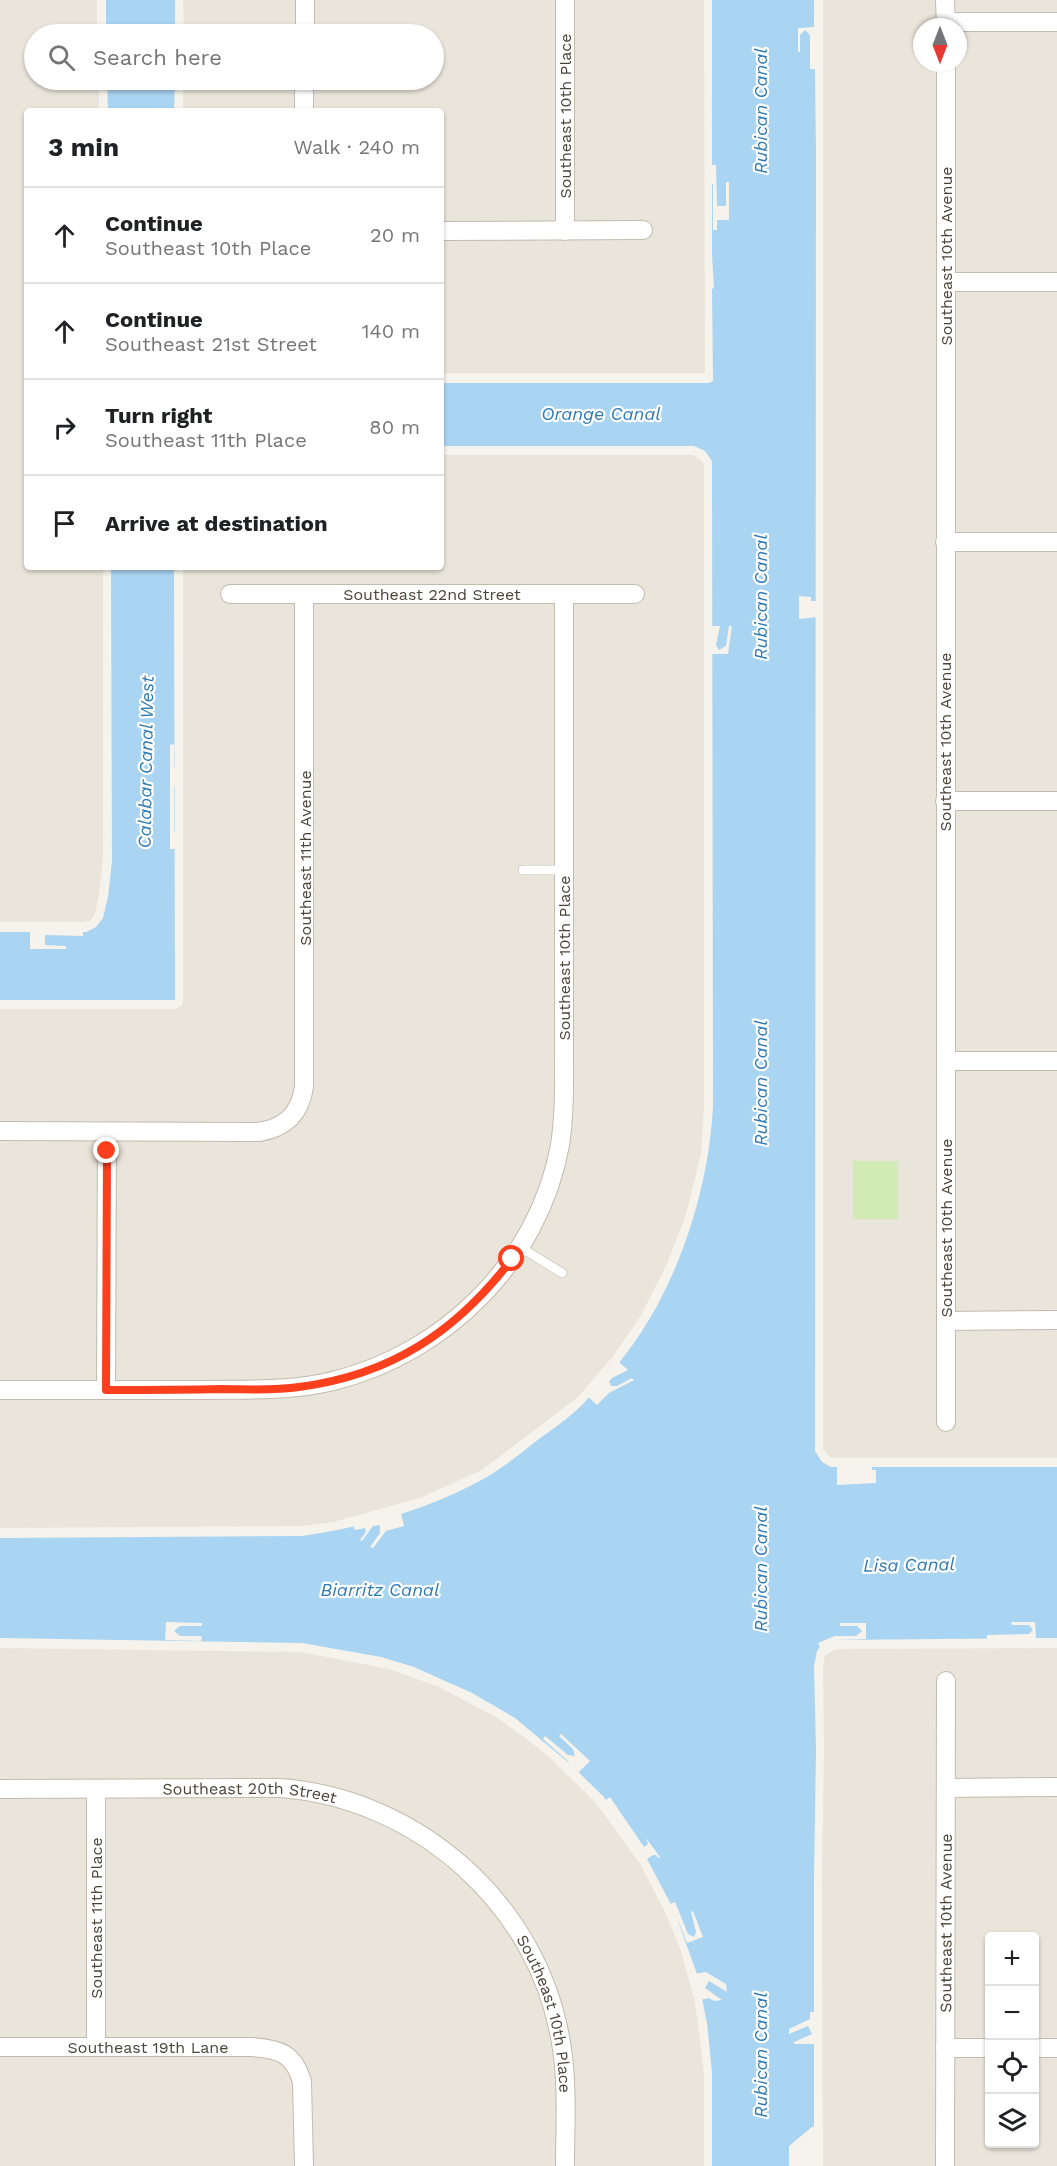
<!DOCTYPE html>
<meta charset="utf-8">
<style>
body{margin:0;font-family:"Work Sans",sans-serif;background:#f2f2f2;color:#202124}
.controls{position:absolute;right:18px;bottom:18px;display:grid;overflow:hidden;border-radius:6px;box-shadow:0 2px 4px #0004}
.controls button{width:54px;height:54px;display:grid;place-items:center;padding:0;border:0;border-bottom:2px solid #e0e0e0;background:#fff;color:#202124;font:30px sans-serif}
.compass{position:absolute;left:913px;top:18px;width:54px;height:54px;border-radius:50%;background:#fff;box-shadow:0 2px 4px #0004;rotate:180deg}
.stop{position:absolute;width:18px;height:18px;margin:-14px;border:4px solid #fc3f1d;border-radius:50%;background:#fff}
.stop.end{background:#fc3f1d;border-color:#fff;box-shadow:0 2px 6px #0008}
.list{margin:0;padding:0;list-style:none}
h2{display:flex;justify-content:space-between;align-items:center;height:78px;margin:0;padding:0 24px;font-size:26px}
h2 small{font-size:20px;font-weight:400;color:#757577}
.list li{display:grid;grid-template-columns:39px 1fr auto;gap:18px;align-items:center;box-sizing:border-box;height:96px;padding:0 24px;border-top:2px solid #e0e0e0}
.list b{display:block;font-size:22px;white-space:nowrap}
.list p{margin:0;font-size:20px;white-space:nowrap;color:#757577}
.list em{font-size:20px;font-style:normal;color:#757577}
.icon{flex:none;width:33px;height:33px;fill:none;stroke:currentColor;stroke-width:2;stroke-linecap:round;stroke-linejoin:round}
.map{position:relative;flex:none;width:1057px;height:2166px;overflow:hidden}
.search{position:absolute;background:#fff;box-shadow:0 2px 4px #0004;left:24px;top:24px;width:420px;height:66px;display:flex;align-items:center;gap:15px;box-sizing:border-box;padding:0 21px;border-radius:33px;color:#757577;font-size:22px}
.panel{position:absolute;background:#fff;box-shadow:0 2px 4px #0004;left:24px;top:108px;width:420px;height:462px;border-radius:6px}
.map>svg:first-child{display:block}
.residential{fill:#eae5da;fill-rule:evenodd}
.green{fill:#d2eab5}
.water{fill:#a9d4f2}
.pier{fill:#f6f3ec}
.lines{fill:none;stroke-linecap:round;stroke-linejoin:round}
.lane-casing{stroke:#c2bbae;stroke-width:10}
.street-casing{stroke:#c2bbae;stroke-width:20}
.lane{stroke:#fff;stroke-width:9}
.street{stroke:#fff;stroke-width:18}
.route{stroke:#fc3f1d;stroke-width:8}
.labels{text-anchor:middle;stroke-width:4.5;stroke-linejoin:round;paint-order:stroke}
.street-label{font-size:16px;fill:#4b4439;stroke:#fff}
.water-label{font-size:18px;font-style:italic;fill:#2e7ab2;stroke:#fff}
</style>
<div class="map">
<svg width="1057" height="2166" viewBox="0 0 1057 2166">
<rect width="100%" height="100%" fill="#f6f3ec"/>
<path class="residential" d="M0,0H97V34H34V80H99V111H27V567H103V857L99,895L95,914L91,920L83,922H0Z
M183,0H704L705,373H441V111H183V80H434V34H184Z
M823,0H1057V1458H842L830,1457L823,1449ZM922,27H958V63H922Z
M441,455H693L702,461L704,467V1107L701,1153L694,1183L685,1218L666,1266L640,1317L613,1356L578,1397L482,1470L420,1498L333,1522L301,1526L0,1528V1009H175L182,1005L183,1000V567H441Z
M0,1648L301,1652L389,1669L439,1687L496,1717L524,1737L547,1755L596,1803L641,1865L666,1914L681,1951L695,2002L704,2073V2166H0Z
M1057,1648V2166H823L822,1879L824,1750L823,1667L825,1655L837,1649ZM990,1936H1034V2144H990Z"/>
<path class="green" d="M853,1161H898V1219H853Z"/>
<path class="water" d="M106,0H175V34H106Z
M712,0H814L816,153L815,1451L822,1462L831,1467H1057V1638L836,1640L821,1645L817,1651L814,1666L816,1750L814,1879V2166H712V2072L707,2023L697,1974L674,1910L647,1859L603,1796L569,1763L515,1718L472,1693L414,1667L381,1657L302,1643L0,1638V1538L302,1536C365,1527 431,1509 487,1477C504,1467 520,1454 535,1442C551,1430 568,1419 582,1405C588,1399 593,1391 599,1384C605,1377 612,1371 618,1364C675,1295 708,1196 713,1107L712,461L705,451L694,446H441V383H709L713,381L712,289L714,288L712,255Z
M107,80H175L174,111H108Z
M111,567H174L175,1000H0V932H86L96,927L103,918L108,897L112,861Z"/>
<path class="pier" d="M814,13H817L818,69H810V35L805,30L800,35V52H798V28L814,27Z
M709,165H716L717,206H726V182H729V220H717V230H713V184H710Z
M799,596L811,597V601H818V617L799,619Z
M710,626H720L716,645L719,650L726,646L729,626H732L728,654H710Z
M174,744V767H177V786H174V831H177L178,849H170V745Z
M30,932H83V936L45,935V945L66,946V949H30Z
M619,1362L628,1370L612,1378L609,1382L611,1386H617L632,1378L634,1380L609,1393L597,1405L586,1395L597,1382L599,1383Z
M837,1464H851V1467H872V1470H876V1483L837,1485Z
M401,1513L404,1526L386,1531L373,1548L370,1547L380,1533V1525L373,1526L362,1541L360,1540L366,1532L365,1528L355,1530L353,1526L371,1521L370,1518L383,1515L384,1518Z
M166,1622L202,1623V1626H180L174,1631L180,1636H202L201,1641L165,1640Z
M1011,1622H1035L1036,1638H1057V1641L967,1642V1639H987V1635L1029,1634L1033,1630L1029,1625H1012Z
M840,1623H866V1639L837,1640L838,1643L830,1644L821,1649L818,1643L835,1636H856L862,1631L857,1626H840Z
M561,1734L590,1761L577,1774L567,1765L569,1762L543,1739L545,1736L568,1755L575,1756L573,1749L559,1736Z
M610,1797L644,1847L648,1844L646,1838L660,1857L658,1858L656,1855H653L647,1859L613,1812L610,1813L603,1802Z
M675,1902L688,1934L694,1937L696,1932L691,1912L693,1911L703,1937L687,1943L678,1920L675,1921L668,1905Z
M706,1972L726,1984L727,1992L709,1981L705,1988L722,2000L714,2001L709,1998L700,2000L694,1974Z
M810,2012H818V2025H815L814,2044H794V2042L812,2034L808,2026L789,2034V2029L810,2019Z
M812,2127H817L816,2166H789V2146Z"/>
<g class="lines">
<g class="lane-casing">
<path id="lane" d="M523,870H564
M520,1247L562,1273"/>
</g>
<g class="street-casing">
<g id="street">
<path d="M565,0V231"/>
<path d="M945,0L946,27"/>
<path d="M946,22H1057"/>
<path d="M305,34V0"/>
<path d="M946,63V1422"/>
<path d="M304,80V111"/>
<path d="M441,231L643,230"/>
<path d="M946,282H1057"/>
<path d="M945,542H1057"/>
<path id="s1" d="M230,594H635"/>
<path d="M945,801H1057"/>
<path d="M946,1061H1057"/>
<path d="M0,1131L259,1132C285,1128 300,1114 304,1087V595"/>
<path d="M946,1321L1057,1320"/>
<path d="M0,1390C66,1390 132,1390 198,1390C243,1389 289,1392 333,1381C446,1353 539,1261 560,1145C565,1112 564,1079 564,1046C564,1001 564,955 564,910C564,805 564,700 564,595"/>
<path d="M106,1390L107,1132"/>
<path d="M946,1788L1057,1787"/>
<path id="s2" d="M0,1789L280,1788C418,1798 539,1905 561,2043C568,2083 565,2126 565,2166"/>
<path id="s3" d="M0,2047H252C279,2049 294,2053 302,2082L304,2166"/>
<path d="M96,2047V1789"/>
<path d="M945,2048H990"/>
<path d="M1034,2048H1057"/>
<path id="s4" d="M945,2166L946,1681"/>
</g>
</g>
<use href="#lane" class="lane"/>
<use href="#street" class="street"/>
</g>
<g class="lines">
<path class="route" d="M107,1151L106,1390C144,1390 183,1390 221,1389C247,1389 273,1391 299,1387C391,1375 456,1332 512,1259"/>
</g>
<g class="labels">
<g class="street-label">
<text transform="translate(565 116) rotate(-90)" y="6">Southeast 10th Place</text>
<text transform="translate(946 256) rotate(-90)" y="6">Southeast 10th Avenue</text>
<text dy="6" stroke="none"><textPath href="#s1" startOffset="202">Southeast 22nd Street</textPath></text>
<text transform="translate(945 742) rotate(-90)" y="6">Southeast 10th Avenue</text>
<text transform="translate(305 858) rotate(-90)" y="6">Southeast 11th Avenue</text>
<text transform="translate(564 958) rotate(-90)" y="6">Southeast 10th Place</text>
<text transform="translate(946 1228) rotate(-90)" y="6">Southeast 10th Avenue</text>
<text dy="6" stroke="none"><textPath href="#s2" startOffset="250">Southeast 20th Street</textPath></text>
<text transform="translate(96 1918) rotate(-90)" y="6">Southeast 11th Place</text>
<text dy="6" stroke="none"><textPath href="#s4" startOffset="243">Southeast 10th Avenue</textPath></text>
<text dy="6" stroke="none"><textPath href="#s2" startOffset="656">Southeast 10th Place</textPath></text>
<text dy="6" stroke="none"><textPath href="#s3" startOffset="148">Southeast 19th Lane</textPath></text>
</g>
<g class="water-label">
<text transform="translate(761 111) rotate(-90)" y="6">Rubican Canal</text>
<text x="601" y="420">Orange Canal</text>
<text transform="translate(761 597) rotate(-90)" y="6">Rubican Canal</text>
<text transform="translate(146 762) rotate(-89)" y="6">Calabar Canal West</text>
<text transform="translate(761 1083) rotate(-90)" y="6">Rubican Canal</text>
<text transform="translate(909 1565) rotate(-1)" y="6">Lisa Canal</text>
<text transform="translate(761 1569) rotate(-90)" y="6">Rubican Canal</text>
<text x="380" y="1596">Biarritz Canal</text>
<text transform="translate(761 2055) rotate(-90)" y="6">Rubican Canal</text>
</g>
</g>
</svg>
<div class="controls">
<button>+</button>
<button>−</button>
<button><svg class="icon" aria-label="locate" viewBox="0 0 24 24"><circle cx="12" cy="12" r="6"/><path d="M12 2v4M12 18v4M2 12h4M18 12h4"/></svg></button>
<button><svg class="icon" aria-label="layers" viewBox="0 0 24 24"><path d="M12 4l9 5-9 5-9-5zM3 14l9 5 9-5"/></svg></button>
</div>
<svg class="compass" viewBox="-18 -18 36 36"><path d="M0-13l5 13h-10z" fill="#e53935"/><path d="M0 13l5-13h-10z" fill="#757577"/></svg>
<div class="stop" style="left:512px;top:1259px"></div>
<div class="stop end" style="left:107px;top:1151px"></div>
<div class="search"><svg class="icon" aria-label="search" viewBox="0 0 24 24"><circle cx="10" cy="10" r="6"/><path d="M15 15l6 6"/></svg>Search here</div>
<section class="panel">
<h2>3 min<small>Walk · 240 m</small></h2>
<ul class="list">
<li><svg class="icon" aria-label="ahead" viewBox="0 0 24 24"><path d="M12 20V5M6 11l6-6 6 6"/></svg><div><b>Continue</b><p>Southeast 10th Place</p></div><em>20 m</em></li>
<li><svg class="icon" aria-label="ahead" viewBox="0 0 24 24"><path d="M12 20V5M6 11l6-6 6 6"/></svg><div><b>Continue</b><p>Southeast 21st Street</p></div><em>140 m</em></li>
<li><svg class="icon" aria-label="right" viewBox="0 0 24 24"><path d="M7 20v-9h11M14 6l5 5-5 5"/></svg><div><b>Turn right</b><p>Southeast 11th Place</p></div><em>80 m</em></li>
<li><svg class="icon" aria-label="arrive" viewBox="0 0 24 24"><path d="M6 21V4h12l-3 4 3 4H6"/></svg><div><b>Arrive at destination</b></div></li>
</ul>
</section>
</div>
